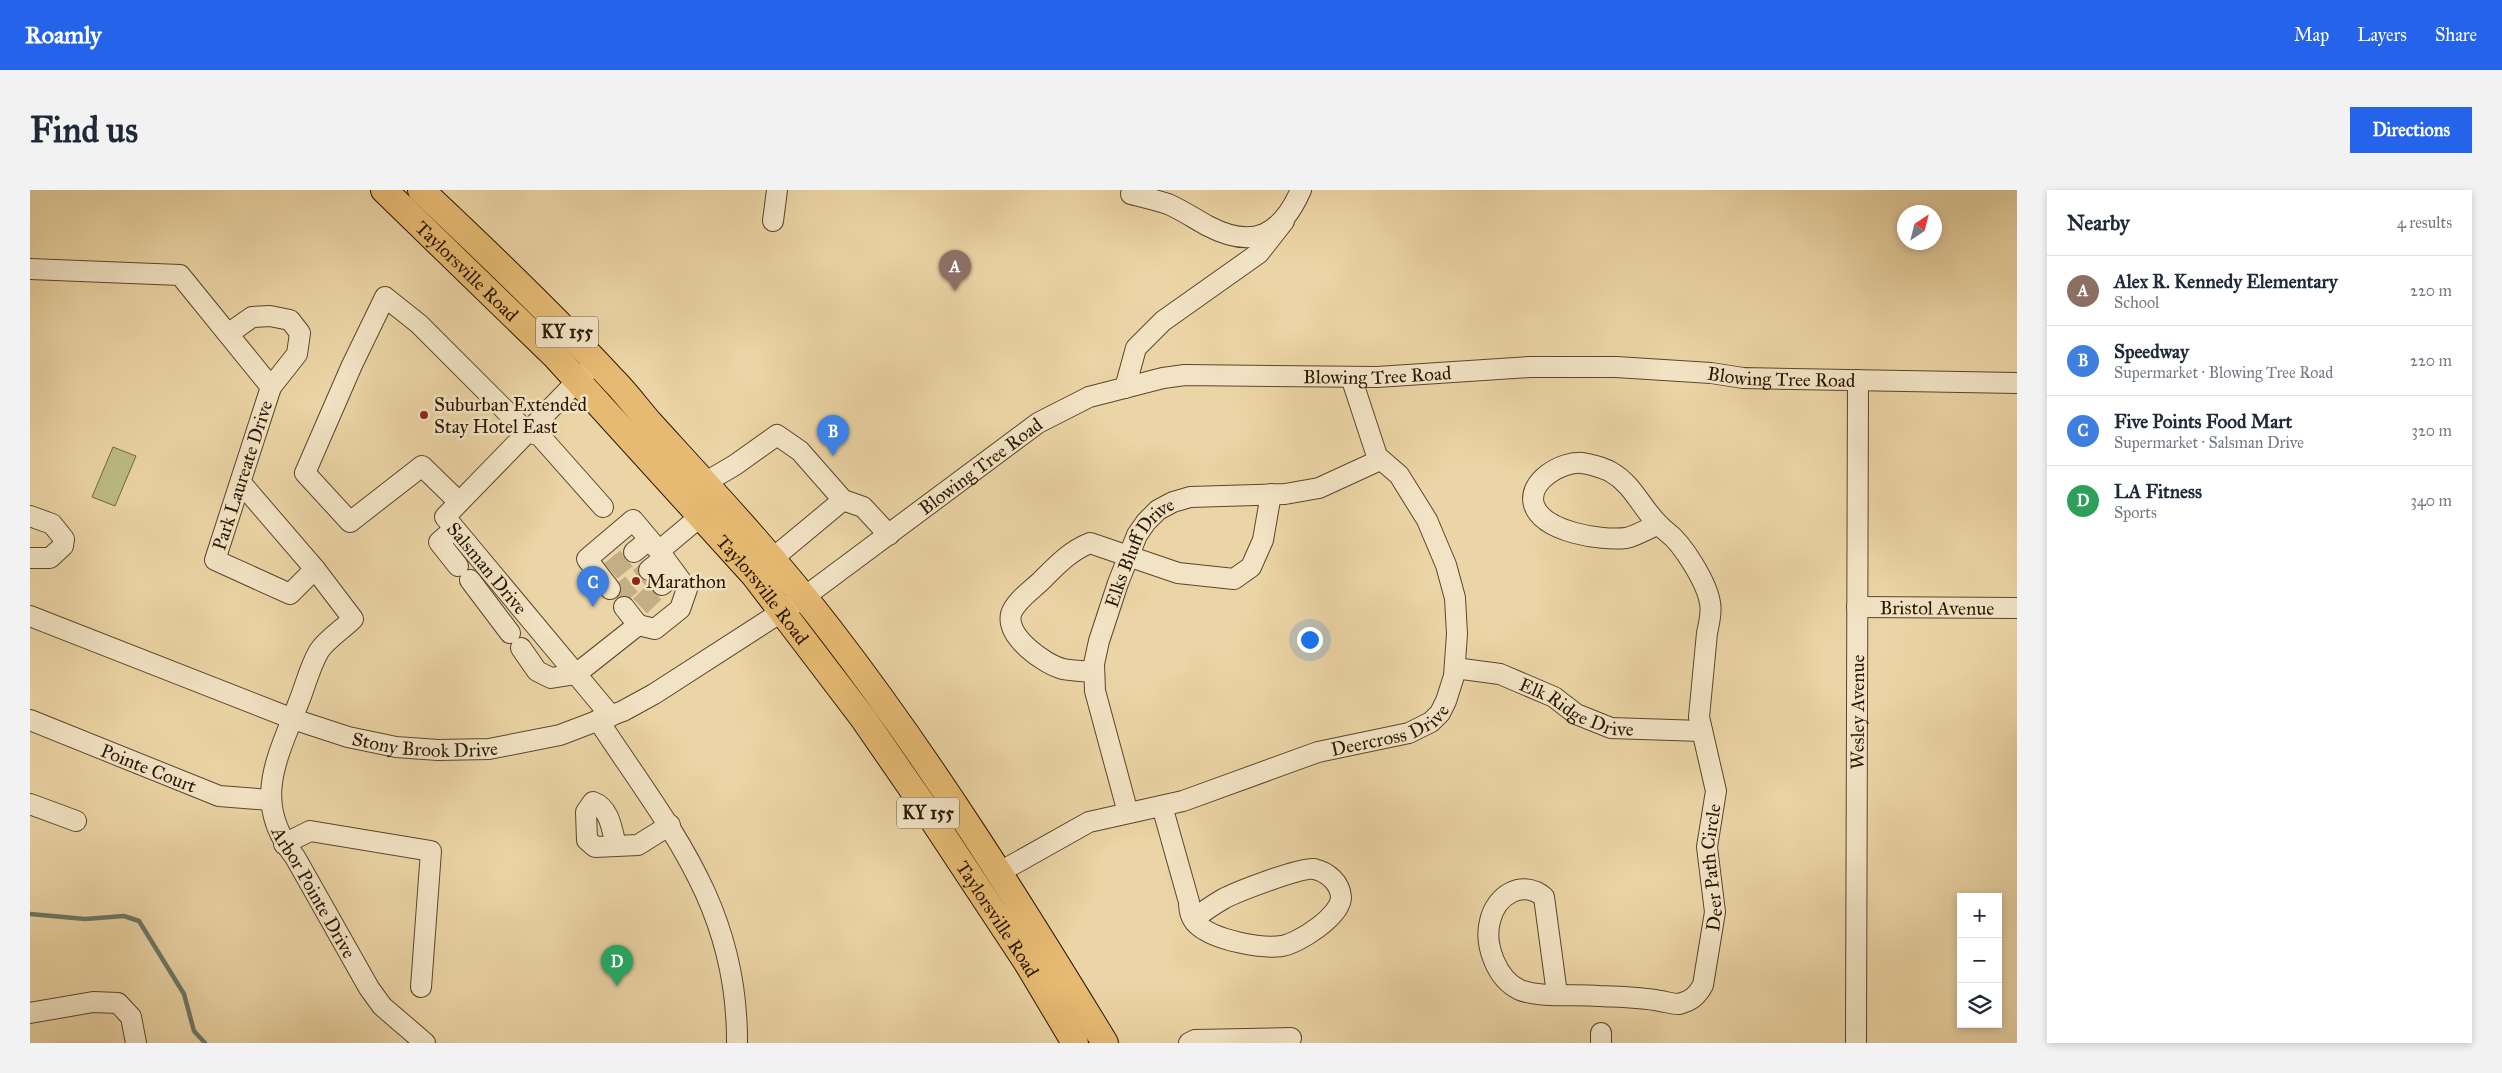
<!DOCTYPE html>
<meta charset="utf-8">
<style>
body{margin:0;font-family:"IM FELL Great Primer",serif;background:#f2f2f3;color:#1f2937}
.controls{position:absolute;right:15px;bottom:15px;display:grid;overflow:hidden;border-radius:0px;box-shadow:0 2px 8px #0003}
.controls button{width:45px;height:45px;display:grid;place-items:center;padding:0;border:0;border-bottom:1px solid #e0e1e3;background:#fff;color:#1f2937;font:25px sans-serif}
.compass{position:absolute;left:1867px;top:15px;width:45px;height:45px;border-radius:50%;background:#fff;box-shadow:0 2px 8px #0003;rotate:35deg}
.you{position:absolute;left:1279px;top:449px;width:18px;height:18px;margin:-12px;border:4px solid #fff;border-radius:50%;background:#1a73e8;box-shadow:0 0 0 8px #1a73e833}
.badge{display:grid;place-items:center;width:32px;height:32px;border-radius:50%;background:#2563eb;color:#fff;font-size:16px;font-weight:700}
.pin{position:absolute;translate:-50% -41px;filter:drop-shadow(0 1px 2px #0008)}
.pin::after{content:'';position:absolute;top:26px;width:18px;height:15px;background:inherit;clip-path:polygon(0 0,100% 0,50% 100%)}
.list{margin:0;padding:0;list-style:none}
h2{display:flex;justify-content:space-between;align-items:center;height:65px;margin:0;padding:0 20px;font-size:21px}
h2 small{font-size:16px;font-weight:400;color:#747a83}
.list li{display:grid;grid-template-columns:32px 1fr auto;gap:15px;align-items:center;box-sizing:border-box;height:70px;padding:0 20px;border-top:1px solid #e0e1e3}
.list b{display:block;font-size:19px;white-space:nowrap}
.list p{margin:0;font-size:16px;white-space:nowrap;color:#747a83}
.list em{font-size:16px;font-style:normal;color:#747a83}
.icon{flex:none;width:28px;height:28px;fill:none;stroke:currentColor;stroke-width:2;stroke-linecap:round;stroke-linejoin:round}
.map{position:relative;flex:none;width:1987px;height:853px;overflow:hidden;border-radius:0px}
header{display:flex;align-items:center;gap:30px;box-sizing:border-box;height:70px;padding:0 25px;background:#2563eb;color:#fff}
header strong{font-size:24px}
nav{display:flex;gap:28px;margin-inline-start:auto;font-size:18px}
.intro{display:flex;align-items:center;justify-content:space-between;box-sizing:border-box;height:120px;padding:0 30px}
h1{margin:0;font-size:35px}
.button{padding:12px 22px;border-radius:0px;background:#2563eb;color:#fff;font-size:18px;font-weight:700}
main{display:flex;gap:30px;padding:0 30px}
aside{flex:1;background:#fff;border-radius:0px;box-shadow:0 2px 8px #0003}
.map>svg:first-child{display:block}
.green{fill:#bcbb83;stroke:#726943}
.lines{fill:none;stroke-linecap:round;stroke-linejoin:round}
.stream{stroke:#6c7867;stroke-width:4.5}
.minor-tunnel{stroke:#c4ae85;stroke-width:20;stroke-dasharray:20 10;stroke-linecap:butt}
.minor-casing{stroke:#5a462c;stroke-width:22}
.major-casing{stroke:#291703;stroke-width:28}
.minor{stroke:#f2e3c4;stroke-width:20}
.major{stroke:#e6ba72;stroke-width:26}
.poi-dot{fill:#8f2418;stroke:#f2e3c4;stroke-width:2}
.labels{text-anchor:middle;stroke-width:5;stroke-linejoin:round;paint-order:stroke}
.shield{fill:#f2e3c4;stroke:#65543d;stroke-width:1}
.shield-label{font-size:18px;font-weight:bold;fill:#291703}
.street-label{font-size:19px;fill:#291703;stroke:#f2e3c4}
.poi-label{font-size:19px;fill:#291703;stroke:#f2e3c4;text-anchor:start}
</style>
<header>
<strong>Roamly</strong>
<nav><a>Map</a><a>Layers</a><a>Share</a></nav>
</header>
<div class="intro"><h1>Find us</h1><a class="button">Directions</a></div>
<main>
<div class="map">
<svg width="1987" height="853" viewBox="0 0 1987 853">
<rect width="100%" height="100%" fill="#ebd4a5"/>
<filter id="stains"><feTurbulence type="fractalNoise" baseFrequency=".004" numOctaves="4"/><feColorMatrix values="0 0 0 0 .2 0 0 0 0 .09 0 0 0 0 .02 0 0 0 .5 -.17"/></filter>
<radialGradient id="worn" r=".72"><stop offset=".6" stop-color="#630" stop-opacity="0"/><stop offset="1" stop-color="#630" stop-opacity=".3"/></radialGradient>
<path class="green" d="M83,257L106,266L85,316L62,307Z"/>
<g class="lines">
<path class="stream" d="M0,724L55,729L94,726L109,731L154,804L164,841L175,853"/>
<path class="minor-tunnel" d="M581,381L604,362
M586,407L619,380
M610,416L632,395"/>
<g class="minor-casing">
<g id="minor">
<path d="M1101,4C1113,7 1126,10 1138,14C1152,20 1165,29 1178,36C1224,60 1251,45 1271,0"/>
<path d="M743,31L747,0"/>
<path id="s1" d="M0,79L150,85L241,197L185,370L260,404L285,379L323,429C313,439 297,449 289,461C280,476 275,497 268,514C246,571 222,613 265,667L339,798L352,816L395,853"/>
<path d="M198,144L222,127L240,126L260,130L270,143L267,164L241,197"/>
<path id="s2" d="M557,181L415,327L581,526"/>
<path d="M1095,198L1106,158L1133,131L1229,63L1254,31"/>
<path d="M676,292L705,275L747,245L770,261L813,310L833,317L859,345"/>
<path d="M211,293L285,379"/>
<path d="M429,312L392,276L320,332L275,283L322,175L355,107L389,134L496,241L510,246L573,317"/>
<path d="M0,326L22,334L34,349L33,356L20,368H0"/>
<path d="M424,339L409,352L428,376"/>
<path d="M604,362L619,350"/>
<path d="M742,369L813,310"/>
<path d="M619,380L634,368"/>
<path d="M440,390L480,443"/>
<path d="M632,395L645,383"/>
<path d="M580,399L557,369L603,330L629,361"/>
<path d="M594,417L608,435"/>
<path id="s3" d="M1827,417L1987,418"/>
<path id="s4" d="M0,426L263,529L318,547L366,557L408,560L459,559L530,545L593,521L624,504L773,408L1008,233L1059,207L1133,188L1155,185L1347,187L1500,177H1586L1681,183L1713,188L1987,193"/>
<path d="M491,458L507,481L521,488L546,484L608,435L625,439L650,419L657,399L629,361L672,325"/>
<path id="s5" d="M1425,478L1470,484L1524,507L1546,524L1581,538L1672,541"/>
<path d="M1064,482C1054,481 1043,481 1033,479C1014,474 976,447 981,424C985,411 1003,399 1012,390C1027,375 1040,361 1060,353L1148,383L1204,389L1221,377L1233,350L1241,304"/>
<path id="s6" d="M0,530L189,606L240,610"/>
<path d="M568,530C639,638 708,716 707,853"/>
<path d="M0,614L46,631"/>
<path d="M1132,616L1159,712C1159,721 1161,730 1169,736C1186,750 1230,759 1252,756C1269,753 1311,726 1311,707C1310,693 1298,682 1284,679C1271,677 1209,701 1195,708C1184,714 1173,722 1163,729"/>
<path id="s7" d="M1098,623L1065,501L1064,474L1069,451L1088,393L1107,345L1116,332L1128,320L1143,312L1160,307L1255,304L1289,298L1350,270"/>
<path d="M254,654L280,641L401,661L391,797"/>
<path d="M586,656C582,640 580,618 563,612L556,622L557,650L565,657L608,655L640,635"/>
<path id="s8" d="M968,683L1059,632L1153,611L1288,562L1379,543L1401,532L1410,523L1416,511L1424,486L1427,444L1425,408L1416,375L1397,330L1369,285L1347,266L1321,187"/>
<path id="s9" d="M1527,804L1514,707C1492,689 1466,705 1460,731C1454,754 1466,789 1490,800C1510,808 1547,804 1569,806C1589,807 1610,807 1630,811C1637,812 1642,814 1649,814C1661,811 1667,806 1673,795L1685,722L1677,657L1686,601L1669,527L1677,443C1679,433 1682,423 1680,413C1677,393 1653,354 1637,342C1613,324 1606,296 1581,282C1574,278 1560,274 1552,273C1532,271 1497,291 1504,315C1513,342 1571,351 1596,348C1606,346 1617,339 1627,335"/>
<path d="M0,823L63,812L88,813L101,827L106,853"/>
<path d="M1571,843V853"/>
<path d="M1159,853L1165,850L1261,848"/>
<path id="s10" d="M1826,853L1828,190"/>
</g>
</g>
<g class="major-casing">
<g id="major">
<path id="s11" d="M354,0L526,167L724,385L833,528L891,612L996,771L1045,853"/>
<path d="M391,0C456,61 522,124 583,190C596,203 607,218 619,232C681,300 744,367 800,440C901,571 989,712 1075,853"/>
</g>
</g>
<use href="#minor" class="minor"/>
<use href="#major" class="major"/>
</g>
<g class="poi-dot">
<circle cx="394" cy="225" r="5"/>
<circle cx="606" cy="391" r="5"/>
</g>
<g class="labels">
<g class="shield">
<rect x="506" y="126.5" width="62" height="31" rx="4"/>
<rect x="867" y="607.5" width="62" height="31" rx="4"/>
</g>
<g class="shield-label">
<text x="537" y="148">KY 155</text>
<text x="898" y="629">KY 155</text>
</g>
<g class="street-label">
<text dy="7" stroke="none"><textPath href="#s11" startOffset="116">Taylorsville Road</textPath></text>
<text dy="7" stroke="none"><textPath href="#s4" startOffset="1476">Blowing Tree Road</textPath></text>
<text dy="7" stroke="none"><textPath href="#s4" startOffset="1881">Blowing Tree Road</textPath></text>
<text dy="7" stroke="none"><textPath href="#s4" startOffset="1056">Blowing Tree Road</textPath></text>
<text transform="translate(212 285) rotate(-72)" y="7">Park Laureate Drive</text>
<text dy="7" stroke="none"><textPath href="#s7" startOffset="276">Elks Bluff Drive</textPath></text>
<text dy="7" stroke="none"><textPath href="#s2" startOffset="270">Salsman Drive</textPath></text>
<text dy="7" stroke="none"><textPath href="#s11" startOffset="551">Taylorsville Road</textPath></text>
<text dy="7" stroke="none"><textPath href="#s3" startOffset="80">Bristol Avenue</textPath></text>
<text dy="7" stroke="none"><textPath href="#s5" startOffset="130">Elk Ridge Drive</textPath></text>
<text dy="7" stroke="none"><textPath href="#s10" startOffset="331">Wesley Avenue</textPath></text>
<text dy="7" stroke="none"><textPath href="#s8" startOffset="420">Deercross Drive</textPath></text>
<text dy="7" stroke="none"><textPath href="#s4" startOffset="418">Stony Brook Drive</textPath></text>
<text dy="7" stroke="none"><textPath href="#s6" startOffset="128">Pointe Court</textPath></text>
<text dy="7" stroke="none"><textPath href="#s9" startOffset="561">Deer Path Circle</textPath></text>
<text dy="7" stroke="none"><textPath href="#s1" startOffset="964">Arbor Pointe Drive</textPath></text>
<text dy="7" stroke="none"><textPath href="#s11" startOffset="956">Taylorsville Road</textPath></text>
</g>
<g class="poi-label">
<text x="404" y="221">Suburban Extended<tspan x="404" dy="22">Stay Hotel East</tspan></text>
<text x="616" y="398">Marathon</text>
</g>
</g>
<rect width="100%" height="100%" filter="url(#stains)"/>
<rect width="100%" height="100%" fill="url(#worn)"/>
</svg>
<div class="controls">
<button>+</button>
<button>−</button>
<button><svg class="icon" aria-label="layers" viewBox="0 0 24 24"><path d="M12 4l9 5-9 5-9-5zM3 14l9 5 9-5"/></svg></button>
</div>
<svg class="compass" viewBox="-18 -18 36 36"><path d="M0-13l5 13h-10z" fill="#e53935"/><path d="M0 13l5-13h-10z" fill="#747a83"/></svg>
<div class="you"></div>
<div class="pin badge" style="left:925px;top:101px;background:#8d6e63">A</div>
<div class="pin badge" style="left:803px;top:266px;background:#3f7fe0">B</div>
<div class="pin badge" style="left:563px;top:417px;background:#3f7fe0">C</div>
<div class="pin badge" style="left:587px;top:796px;background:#2e9e5b">D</div>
</div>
<aside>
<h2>Nearby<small>4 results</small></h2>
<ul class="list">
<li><span class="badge" style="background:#8d6e63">A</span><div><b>Alex R. Kennedy Elementary</b><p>School</p></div><em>220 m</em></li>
<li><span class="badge" style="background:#3f7fe0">B</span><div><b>Speedway</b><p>Supermarket · Blowing Tree Road</p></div><em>220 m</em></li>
<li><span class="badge" style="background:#3f7fe0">C</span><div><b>Five Points Food Mart</b><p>Supermarket · Salsman Drive</p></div><em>320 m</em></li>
<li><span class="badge" style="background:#2e9e5b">D</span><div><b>LA Fitness</b><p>Sports</p></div><em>340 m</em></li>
</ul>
</aside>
</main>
